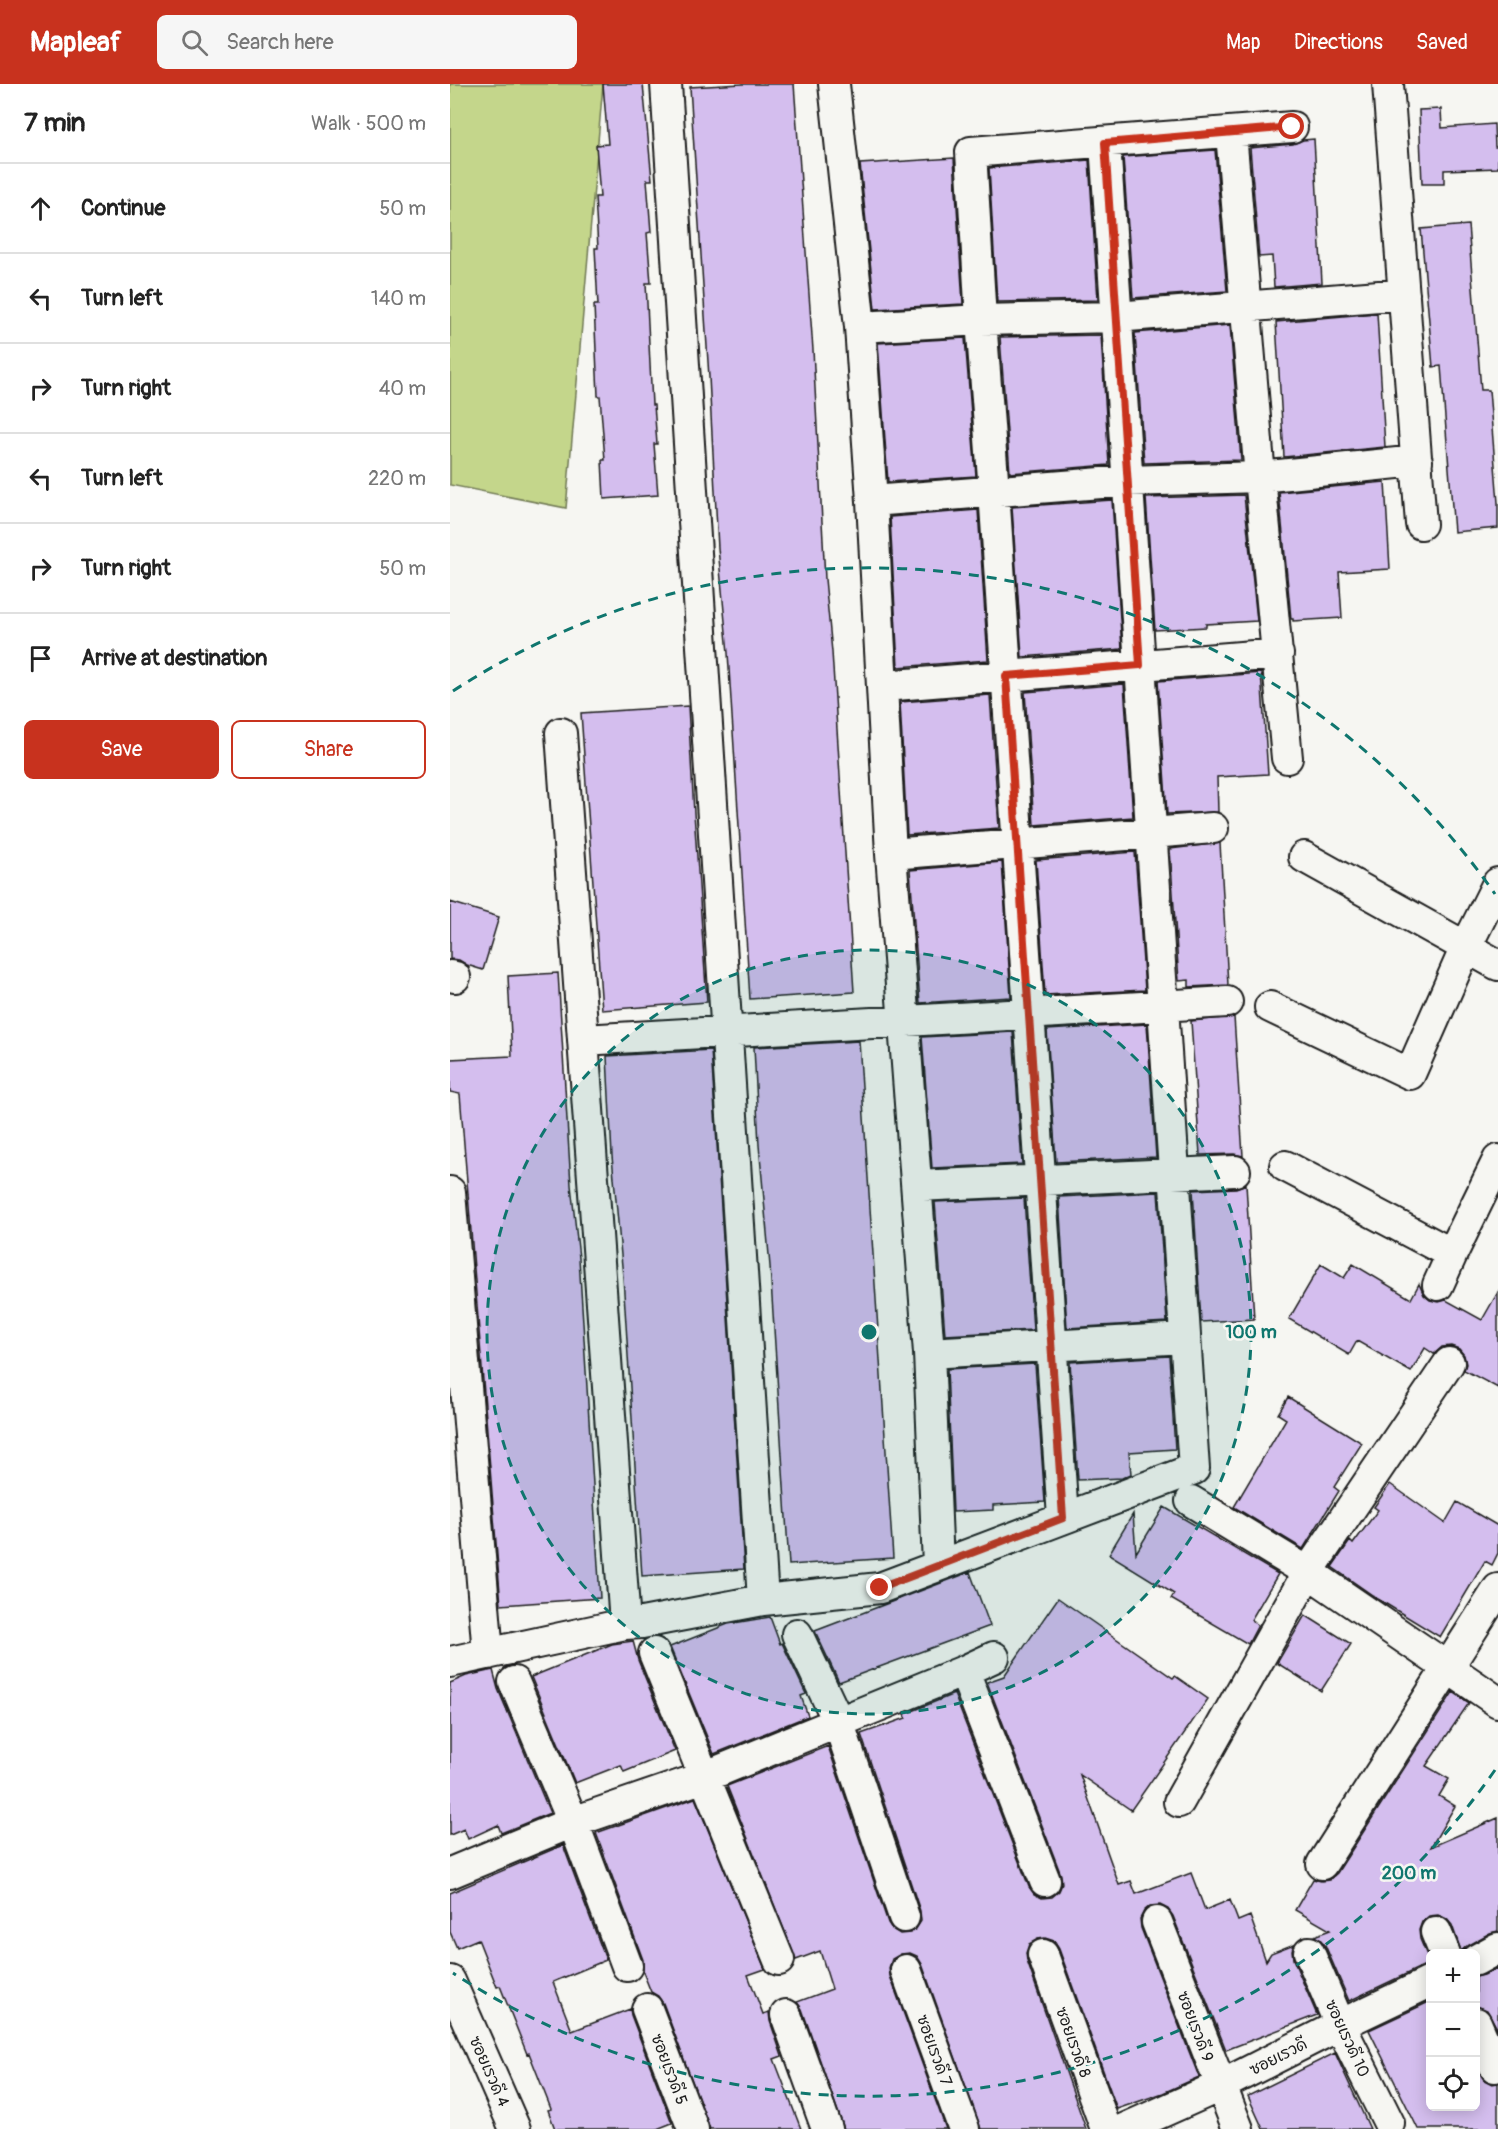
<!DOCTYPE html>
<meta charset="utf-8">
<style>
body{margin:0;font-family:Pangolin,"Playpen Sans Thai",sans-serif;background:#f6f6f6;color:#222}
.controls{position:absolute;right:18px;bottom:18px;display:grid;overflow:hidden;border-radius:9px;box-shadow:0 3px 15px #0003}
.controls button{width:54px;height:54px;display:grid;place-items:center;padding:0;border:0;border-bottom:2px solid #e0e0e0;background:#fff;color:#222;font:30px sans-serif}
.stop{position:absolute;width:18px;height:18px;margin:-14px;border:4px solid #c8321e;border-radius:50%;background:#fff}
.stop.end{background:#c8321e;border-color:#fff;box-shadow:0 2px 6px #0008}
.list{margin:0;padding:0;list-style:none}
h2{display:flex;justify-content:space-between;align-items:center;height:78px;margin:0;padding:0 24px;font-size:26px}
h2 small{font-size:20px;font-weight:400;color:#767676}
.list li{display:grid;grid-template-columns:39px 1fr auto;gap:18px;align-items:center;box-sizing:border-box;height:90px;padding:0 24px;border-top:2px solid #e0e0e0}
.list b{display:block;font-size:22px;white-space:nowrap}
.list em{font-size:20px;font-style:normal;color:#767676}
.actions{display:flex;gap:12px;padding:18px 24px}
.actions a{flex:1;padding:14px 0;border:2px solid #c8321e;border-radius:9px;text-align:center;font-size:21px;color:#c8321e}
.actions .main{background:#c8321e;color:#fff}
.icon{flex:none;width:33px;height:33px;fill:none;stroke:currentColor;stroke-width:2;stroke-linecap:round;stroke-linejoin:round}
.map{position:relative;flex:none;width:1048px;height:2045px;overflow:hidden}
header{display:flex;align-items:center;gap:36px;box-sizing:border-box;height:84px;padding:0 30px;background:#c8321e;color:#fff}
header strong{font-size:28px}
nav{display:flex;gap:33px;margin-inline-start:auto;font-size:21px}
.search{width:420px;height:54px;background:#f6f6f6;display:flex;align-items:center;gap:15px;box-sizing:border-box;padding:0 21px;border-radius:9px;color:#767676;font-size:22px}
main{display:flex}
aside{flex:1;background:#fff}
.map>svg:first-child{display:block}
.green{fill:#c4d68b;stroke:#707954;stroke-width:1.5}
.building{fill:#d4beee;stroke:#1c1c1c;stroke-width:1.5}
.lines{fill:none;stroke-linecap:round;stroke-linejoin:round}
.street-casing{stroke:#1c1c1c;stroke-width:34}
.street{stroke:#f6f6f2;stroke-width:30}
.route{stroke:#c8321e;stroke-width:8}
.ring{fill:none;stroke:#0f766e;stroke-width:3;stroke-dasharray:10 8}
.labels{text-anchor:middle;stroke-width:5;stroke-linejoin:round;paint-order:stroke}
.street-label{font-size:16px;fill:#1c1c1c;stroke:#f6f6f2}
.centre{fill:#0f766e;stroke:#f6f6f2;stroke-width:3}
.ring-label{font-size:18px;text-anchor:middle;font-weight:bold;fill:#0f766e;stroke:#f6f6f2;stroke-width:5;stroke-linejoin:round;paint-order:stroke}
</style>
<header>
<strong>Mapleaf</strong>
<div class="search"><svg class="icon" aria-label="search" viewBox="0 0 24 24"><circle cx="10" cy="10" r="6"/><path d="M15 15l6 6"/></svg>Search here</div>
<nav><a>Map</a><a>Directions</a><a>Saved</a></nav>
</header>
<main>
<aside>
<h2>7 min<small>Walk · 500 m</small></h2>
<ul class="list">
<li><svg class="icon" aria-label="ahead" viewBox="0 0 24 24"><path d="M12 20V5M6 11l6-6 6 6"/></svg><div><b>Continue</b></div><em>50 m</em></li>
<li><svg class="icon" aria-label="left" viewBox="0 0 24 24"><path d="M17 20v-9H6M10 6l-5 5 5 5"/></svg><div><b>Turn left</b></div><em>140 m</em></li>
<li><svg class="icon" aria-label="right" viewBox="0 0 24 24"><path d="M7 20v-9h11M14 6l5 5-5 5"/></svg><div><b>Turn right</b></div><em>40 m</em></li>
<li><svg class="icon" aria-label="left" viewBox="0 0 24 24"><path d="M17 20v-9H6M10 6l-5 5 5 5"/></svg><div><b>Turn left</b></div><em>220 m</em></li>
<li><svg class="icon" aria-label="right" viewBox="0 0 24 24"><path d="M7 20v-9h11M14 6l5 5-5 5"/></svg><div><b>Turn right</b></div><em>50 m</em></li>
<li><svg class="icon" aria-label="arrive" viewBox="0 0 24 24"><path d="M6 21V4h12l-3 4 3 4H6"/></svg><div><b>Arrive at destination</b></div></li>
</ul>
<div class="actions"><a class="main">Save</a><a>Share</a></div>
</aside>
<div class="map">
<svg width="1048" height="2045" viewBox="0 0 1048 2045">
<rect width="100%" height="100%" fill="#f6f6f2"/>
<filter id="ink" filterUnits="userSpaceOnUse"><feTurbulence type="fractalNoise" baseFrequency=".0167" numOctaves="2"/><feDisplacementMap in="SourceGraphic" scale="12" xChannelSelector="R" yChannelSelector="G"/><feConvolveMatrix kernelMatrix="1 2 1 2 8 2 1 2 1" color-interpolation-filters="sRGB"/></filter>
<g filter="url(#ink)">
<path class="green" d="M0,0H153L116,424L0,401Z"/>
<path class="building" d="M153,0H193L202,96H197L201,148L197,149L201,199H196L202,321H204L207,360H204L208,411L154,415L152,376H155L150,312H148L144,221H148L145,164H148L145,113H150L146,61L158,60Z
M292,0H344L363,266L375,495L382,568L404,908L300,915L278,569L268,464L259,293L240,3Z
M991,25L992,44L1044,40L1045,63H1048V84L994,86V100H972L969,26Z
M864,55L872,199L824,203L822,172L809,173L800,64L843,60L853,56Z
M765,66L777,207L683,214L673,73Z
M504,74L513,220L425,225L410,80Z
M639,76L648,216L547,218L539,84Z
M1018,141L1031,306H1039L1048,419V444L1004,448L991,282L983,283L971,145Z
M927,229L935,363L834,373L826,238Z
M780,241L791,376L694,379L685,249Z
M651,251L659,381L560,389L550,253Z
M515,254L526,392L438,398L428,259Z
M935,398L940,485L889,488L892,534L843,537V535H841L829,408Z
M794,411L807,537L756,540V543L705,546L696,414Z
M662,416L672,565L572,573L562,423Z
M528,426L538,576L448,583L440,433Z
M811,589L818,690L767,693L768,728L717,730L708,597Z
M674,600L683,733L584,741L575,608Z
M540,611L549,744L457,751L450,618Z
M238,622L244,729L257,918L152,926L131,629Z
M770,759L778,901L739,903V896L729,897L720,765Z
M685,768L695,906L595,911L586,776Z
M552,778L561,913L470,919L460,786Z
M0,818L49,833L33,886L17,881L9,876L0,875Z
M108,889L121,1101L129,1174L150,1514L51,1521L10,1010L0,1008V975L62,972L58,892Z
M784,933L793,1072L784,1070L750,1071L741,937Z
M697,940L706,1073L606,1078L597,946Z
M563,948L572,1080L482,1084L472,953Z
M409,957L443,1474L339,1481L320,1182L309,1061L304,963Z
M261,966L294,1485L192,1492L173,1193L162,1072L157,972Z
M796,1100L804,1235L751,1238L743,1106L786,1104Z
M708,1108L717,1238L617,1244L609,1113Z
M574,1114L583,1246L495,1251L485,1118Z
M871,1180L894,1194L903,1180L961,1215L969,1200L974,1211L980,1216L989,1218L996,1216L1032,1236L1048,1208V1304L1014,1286L1016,1280L1014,1271L1009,1265L1001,1262L992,1263L984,1270L975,1264L961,1288L907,1257L899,1271L839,1235Z
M719,1272L725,1365L679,1368L681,1390L672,1394L628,1396L620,1278Z
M585,1280L595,1418L543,1421V1426L503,1428L497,1285Z
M838,1313L912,1359L884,1403L889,1407L853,1465L784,1423L836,1335L828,1330Z
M940,1400L995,1439L1007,1418L1048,1442V1469L1042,1481L1035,1477L990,1553L928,1515L882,1483L900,1457L903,1460L928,1426L924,1423Z
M714,1423L828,1490L801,1536L808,1541L798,1560L721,1515L724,1510L659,1470L683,1430L686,1469Z
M520,1488L540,1542L389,1598L365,1547Z
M608,1514L723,1594L725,1592L758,1615L681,1726L630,1691L669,1801L681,1797L686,1810L741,1789L755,1826L780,1816L788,1837L800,1832L816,1877L821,1869L844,1860L842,1866L843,1875L867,1931L776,1966L723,1832L718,1825L710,1821L700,1822L694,1827L690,1835L691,1844L749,1993L713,2009L667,2025L609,1865L604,1857L595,1854L588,1855L579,1860L576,1869L577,1877L636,2045H531L472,1880L467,1872L460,1869L451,1870L442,1875L439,1884L440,1892L496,2045H394L352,1925L347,1918L382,1905L370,1867L346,1876L277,1702L378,1662L438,1839L442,1845L450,1850L460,1849L466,1845L471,1837L470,1827L411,1650L456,1634L455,1630L504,1610L579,1803L584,1810L592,1814L602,1813L609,1807L612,1800L611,1791L537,1598L554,1592Z
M855,1531L901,1560L871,1607L827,1579Z
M320,1533L330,1560L332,1559L356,1610L351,1612L358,1632L264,1670L220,1563L278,1540Z
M183,1557L188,1576L225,1667L174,1688L171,1681L125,1699L81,1593L162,1560Z
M43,1586L48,1605L100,1729L51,1749L48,1741L18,1755L14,1745L0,1751V1599L16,1592Z
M1003,1608L1019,1619L976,1682L999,1695L989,1712L1005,1722L981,1763L1048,1734V1847L1040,1849L1018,1861L1011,1867L1002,1841L997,1835L988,1831L979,1832L972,1838L969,1846L970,1855L981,1881L973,1882L899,1917L875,1861L870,1855L864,1852L880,1846L845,1826L863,1795L871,1797L879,1796L887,1789Z
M245,1714L315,1885L298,1891L313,1930L319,1928L320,1937L332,1972L324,1975L351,2045H260L213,1919L208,1912L201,1908L193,1888V1876L146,1749Z
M113,1761L156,1876L103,1898L122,1947L180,1925L181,1931L222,2039L207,2045H105L98,2026L101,2025L79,1969L77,1970L50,1902L47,1903L28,1855L7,1864L0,1848V1809Z
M1048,1884V1946L1037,1926L1026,1922V1893L1034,1891Z
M981,1917V2022H1026V1981L1034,1996L1042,2000L1048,1999V2045H968L919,1946Z
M885,1969L920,2045H813L798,2012Z"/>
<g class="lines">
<g class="street-casing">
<path id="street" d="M216,0L313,1516
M384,0L410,243L422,417L441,770L479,1269L488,1481
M938,0L971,440
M781,49L810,393L837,674
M410,243L531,236L666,233L954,210
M422,417L677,397L810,393L967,377
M433,602L828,570
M111,649L175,1540
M441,770L763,744
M854,773L1048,881
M0,892L5,893
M820,923L960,990L1016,863L1048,799
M133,956L777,918
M835,1082L1002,1170L1048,1076
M467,1102L785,1087
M0,1108L38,1570
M988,1201L1002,1170
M479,1269L735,1254
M741,1417L858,1488L1048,1618
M613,1434L544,407L531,236L521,68L842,43
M347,1550L388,1637L454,1833
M204,1569L329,1876
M0,1578L175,1540L192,1539L313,1516L430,1504L744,1385L655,59
M514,1587L595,1797
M64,1598L123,1738L177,1882
M729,1718L858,1488L999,1279
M872,1780L1048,1505
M0,1789L123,1738L254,1693L514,1587L544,1573
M707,1838L788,2045
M986,1848L995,1870
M859,1868L890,1941L939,2039
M593,1871L656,2045
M1026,1876L1048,1864
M456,1886L514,2045
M0,1897L65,2045
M197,1925L243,2045
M336,1931L377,2045
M1026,1939L1045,1983
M674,2045L770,2002L890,1941L980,1898"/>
</g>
<use href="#street" class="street"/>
</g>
</g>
<g class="lines" filter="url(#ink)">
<path class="route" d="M430,1504L613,1434L556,592L690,581L655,59L842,43"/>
</g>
<circle cx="419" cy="1248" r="382" fill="#0f766e" fill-opacity=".12"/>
<g class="ring">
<circle cx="419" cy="1248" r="382"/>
<path d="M1045 1686A764 764 0 0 1 3 1889M3 607A764 764 0 0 1 1045 810"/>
</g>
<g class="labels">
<g class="street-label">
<text transform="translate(746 1942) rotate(69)" y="6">ซอยเรวดี 9</text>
<text transform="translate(898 1954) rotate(65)" y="6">ซอยเรวดี 10</text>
<text transform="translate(624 1958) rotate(70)" y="6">ซอยเรวดี 8</text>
<text transform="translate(485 1966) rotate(70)" y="6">ซอยเรวดี 7</text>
<text transform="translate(828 1972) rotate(-27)" y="6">ซอยเรวดี</text>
<text transform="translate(220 1985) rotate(69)" y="6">ซอยเรวดี 5</text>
<text transform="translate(40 1987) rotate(66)" y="6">ซอยเรวดี 4</text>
</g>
</g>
<circle cx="419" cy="1248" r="9" class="centre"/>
<g class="ring-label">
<text x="801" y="1254">100 m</text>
<text x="959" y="1795">200 m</text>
</g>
</svg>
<div class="controls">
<button>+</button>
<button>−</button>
<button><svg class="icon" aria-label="locate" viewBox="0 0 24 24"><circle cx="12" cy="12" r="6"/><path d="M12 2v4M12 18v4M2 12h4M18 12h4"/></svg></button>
</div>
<div class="stop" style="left:842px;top:43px"></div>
<div class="stop end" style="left:430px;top:1504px"></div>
</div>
</main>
